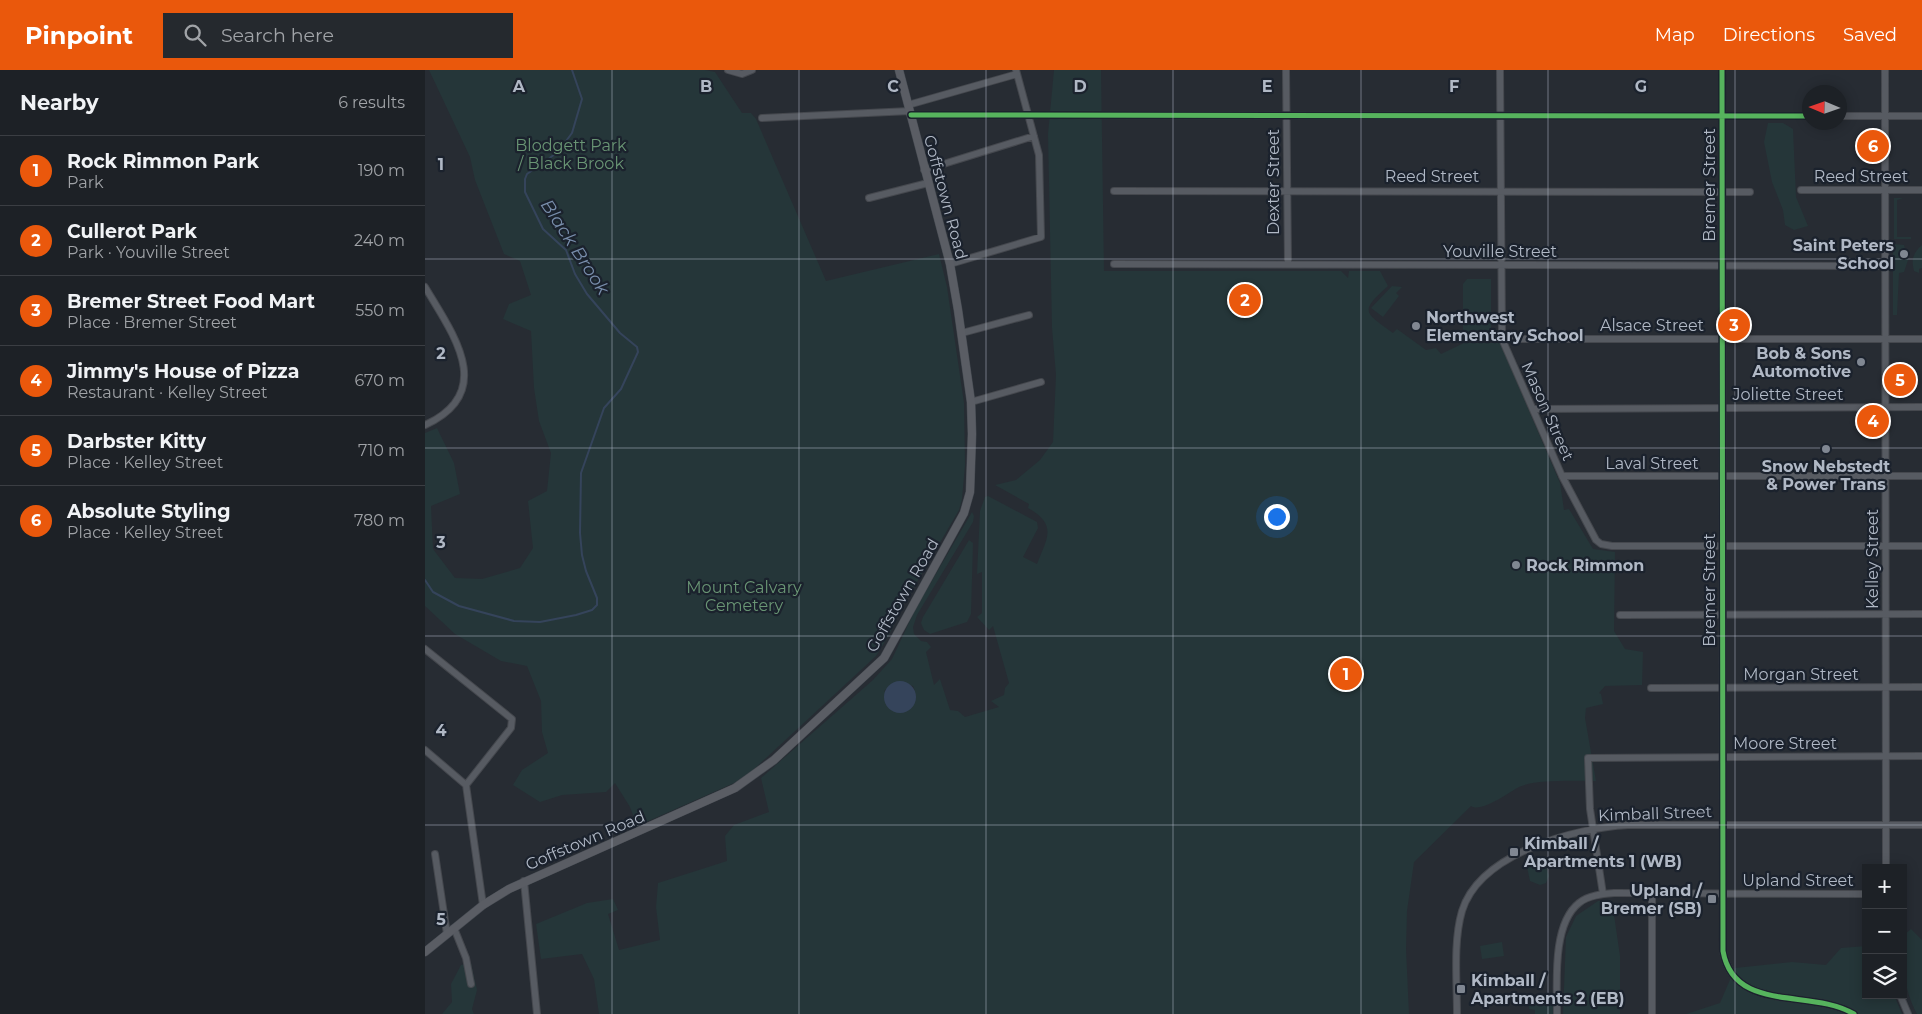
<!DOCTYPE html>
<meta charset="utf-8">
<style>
body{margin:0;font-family:Montserrat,sans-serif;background:#25292e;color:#f1f3f6}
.controls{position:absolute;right:15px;bottom:15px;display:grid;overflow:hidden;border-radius:0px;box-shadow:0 2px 12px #0003}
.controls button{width:45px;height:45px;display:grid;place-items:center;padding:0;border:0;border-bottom:1px solid #3b3e43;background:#1d2126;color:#f1f3f6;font:25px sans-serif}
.compass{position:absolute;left:1377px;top:15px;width:45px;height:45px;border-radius:50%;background:#1d2126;box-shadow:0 2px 12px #0003;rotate:272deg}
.you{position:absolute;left:851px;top:446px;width:18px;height:18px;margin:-12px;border:4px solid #fff;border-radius:50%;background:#1a73e8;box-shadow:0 0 0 8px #1a73e833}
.badge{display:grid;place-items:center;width:32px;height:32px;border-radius:50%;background:#ea580c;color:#fff;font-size:16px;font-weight:700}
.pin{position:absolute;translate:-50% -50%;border:2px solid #fff;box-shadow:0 1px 5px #0006}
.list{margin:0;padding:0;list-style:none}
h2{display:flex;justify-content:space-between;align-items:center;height:65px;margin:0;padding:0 20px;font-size:21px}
h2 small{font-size:16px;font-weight:400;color:#a0a3a7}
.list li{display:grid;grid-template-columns:32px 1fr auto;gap:15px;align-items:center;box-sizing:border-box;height:70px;padding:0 20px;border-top:1px solid #3b3e43}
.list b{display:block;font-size:19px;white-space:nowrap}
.list p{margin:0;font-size:16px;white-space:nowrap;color:#a0a3a7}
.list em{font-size:16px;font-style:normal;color:#a0a3a7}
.icon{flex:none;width:28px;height:28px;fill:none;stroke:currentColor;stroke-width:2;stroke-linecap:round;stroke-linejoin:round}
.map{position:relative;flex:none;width:1497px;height:944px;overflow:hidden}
header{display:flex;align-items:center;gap:30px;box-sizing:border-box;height:70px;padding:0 25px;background:#ea580c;color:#fff}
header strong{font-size:24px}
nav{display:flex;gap:28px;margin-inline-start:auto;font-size:18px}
.search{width:350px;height:45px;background:#25292e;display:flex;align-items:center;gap:12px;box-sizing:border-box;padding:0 18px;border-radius:0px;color:#a0a3a7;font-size:19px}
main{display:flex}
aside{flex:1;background:#1d2126}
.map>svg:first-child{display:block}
.green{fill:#253639;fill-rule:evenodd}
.water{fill:#35445b}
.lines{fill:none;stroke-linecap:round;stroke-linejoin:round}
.stream{stroke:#35445b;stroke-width:2}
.minor-casing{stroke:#45484e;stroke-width:8}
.major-casing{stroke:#444950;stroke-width:9}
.minor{stroke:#575b62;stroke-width:6}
.major{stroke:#5a5d64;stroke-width:8}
.cycleway-casing{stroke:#1b222d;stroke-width:8}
.cycleway{stroke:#56b35d;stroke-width:5}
.grid{fill:none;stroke:#b0b8c5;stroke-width:1;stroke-opacity:0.55}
.poi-dot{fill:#808792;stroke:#1b222d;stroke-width:2}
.labels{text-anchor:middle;stroke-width:4.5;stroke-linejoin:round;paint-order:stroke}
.park-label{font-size:16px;fill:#699574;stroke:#1b222d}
.street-label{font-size:16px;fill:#b0b8c5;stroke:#1b222d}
.poi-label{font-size:16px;font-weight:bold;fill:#b0b8c5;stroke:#1b222d;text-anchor:start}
.water-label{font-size:18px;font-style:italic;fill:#798eac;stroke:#1b222d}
.grid-label{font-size:16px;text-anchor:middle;font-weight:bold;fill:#b0b8c5;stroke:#1b222d;stroke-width:4.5;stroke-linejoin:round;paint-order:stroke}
</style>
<header>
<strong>Pinpoint</strong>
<div class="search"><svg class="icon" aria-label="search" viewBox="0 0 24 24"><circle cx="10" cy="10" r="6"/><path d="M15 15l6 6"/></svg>Search here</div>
<nav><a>Map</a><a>Directions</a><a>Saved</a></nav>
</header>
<main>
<aside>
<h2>Nearby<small>6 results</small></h2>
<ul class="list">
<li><span class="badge">1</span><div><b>Rock Rimmon Park</b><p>Park</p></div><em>190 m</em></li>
<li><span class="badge">2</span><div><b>Cullerot Park</b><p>Park · Youville Street</p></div><em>240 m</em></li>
<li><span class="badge">3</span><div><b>Bremer Street Food Mart</b><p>Place · Bremer Street</p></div><em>550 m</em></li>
<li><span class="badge">4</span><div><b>Jimmy's House of Pizza</b><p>Restaurant · Kelley Street</p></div><em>670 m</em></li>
<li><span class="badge">5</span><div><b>Darbster Kitty</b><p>Place · Kelley Street</p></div><em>710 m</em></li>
<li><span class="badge">6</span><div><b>Absolute Styling</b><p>Place · Kelley Street</p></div><em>780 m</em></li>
</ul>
</aside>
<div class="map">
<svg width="1497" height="944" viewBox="0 0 1497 944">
<rect width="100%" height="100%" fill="#272c33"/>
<path class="green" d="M4,0H280L290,2L317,43H326L331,49L401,211L514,184L522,217L539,333L540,395L537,429L534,440L475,541L464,565L451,586L327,701L309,713L212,756L205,737L190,713L181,722L137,725L115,732L88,715L97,700L123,683L117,662L116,631L102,596L76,591L30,564L0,536V363L12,358L29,393L35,424L6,436L8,479L30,508L57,509L95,498L108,478L103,431L122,421L126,383L114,351L109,318L106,261L78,249L84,234L106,225L95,191L79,184L50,110L45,87Z
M629,0H676L679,201H916L923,208L924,201H955L963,216C934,242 939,242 968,263L972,259L1001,280L1011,278L1016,284L1039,273H1075L1135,413L1139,440L1144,439L1168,479L1190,482L1189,561L1200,579L1218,582L1217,615L1180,616L1174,623L1176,624L1178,634L1161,638L1160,648L1171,711C1151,711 1111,709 1094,717C1083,723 1056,743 1046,736L989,792L982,841L981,879L984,944H174L169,909L157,884L116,889L111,854L162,833L188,829L193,840L183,844L194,880L235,870L231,837L233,813L302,791L300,766L309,755L344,742L336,708L448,610L467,589L491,538L547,442L549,446L548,452L492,545L488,557L489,564L496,571L502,572L506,577L501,582L509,615L515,609L525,640L533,641L540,647L574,637L566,631L579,625L580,618L584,613L568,556L564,560L552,547L557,543V502L552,504L555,441L560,427L563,426L612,452L613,458L598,487L612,494C622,468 633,455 603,438L604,434L570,415L591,410L615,390L628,372L631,305L627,258L623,64ZM473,612L488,616C492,625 491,630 486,638L459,621L466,615Z
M1343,53H1358L1368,59L1371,127L1383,156L1369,160L1360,155L1358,140L1347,112L1339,72Z
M1469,128H1478L1472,130V167H1486V169H1469Z
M1468,174L1479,175L1483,190L1479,202L1474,203L1472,245H1468Z
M1497,175V198L1494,199V203L1489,201C1486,189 1488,183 1497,175Z
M1042,209H1066V264H1038V214Z
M967,216L977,217L971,223L974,226L958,247L946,238Z
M544,470L548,473L546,544L542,552L505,564L499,560L496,553L498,547Z
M1115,790L1120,793L1124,806L1121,813L1115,815L1105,811L1102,797L1108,791Z
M1173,831H1187L1195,886V944H1138L1141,867L1151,846Z
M1486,859L1497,870V944H1492C1478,917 1478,896 1478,866Z
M1077,872L1079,886L1057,889L1055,876Z
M1441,876V925H1469L1477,944H1261L1295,933L1310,898L1367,892L1401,895L1416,878Z
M46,893L52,920L47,939L49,944H17L27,932L26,914L36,895Z
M1108,925L1129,926L1130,944H1110V940L1104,939L1105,928Z"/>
<path class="water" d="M459 627a16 16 0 1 1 32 0a16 16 0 1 1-32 0Z"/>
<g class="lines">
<path class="stream" d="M0,510L8,522L34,536L89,551L115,552L151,545L167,540L172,535V528L161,501L157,485L155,463L156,403L179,338L196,319L213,282L212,277L195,263L162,224L150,204L141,180L118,159L100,122V109L102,104L133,82L147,63L157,29L147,0"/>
<g class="minor-casing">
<path id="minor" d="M303,0L317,4L327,0
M861,0L863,194
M1075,0L1077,269L1137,406L1171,470L1176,474L1187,476H1497
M1297,0L1298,881C1309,944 1386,918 1429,944
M1460,0L1461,798
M483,35L592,4
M486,45L1384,46
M1414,46H1497
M337,48L485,41
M499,100L609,66
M1376,120H1497
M689,121L1325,122
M444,128L503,113
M525,194L616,167L614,85L591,0
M689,194L1460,196
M0,217C28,264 72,322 0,355
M537,263L604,245
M1077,269H1497
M546,332L616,312
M1108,339L1497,337
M1137,406H1497
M1195,545L1497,544
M0,579L87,649L86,658L41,715
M1226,618L1497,617
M0,680L41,715L58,835
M10,784L22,864
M99,811L112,944
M1178,824L1165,739L1163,688L1497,686
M29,858L41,888L46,914
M1475,925L1483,944
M1032,944C1032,911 1028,872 1037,841C1055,783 1150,758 1203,755H1497
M1132,944C1132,913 1127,854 1154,833C1164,825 1178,824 1190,823L1441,824
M1227,944V824"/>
</g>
<g class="major-casing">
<path id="major" d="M0,882L58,835L84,819L310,718L349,690L459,588L539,443L545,422L547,364L546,332L533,240L525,194L474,0"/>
</g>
<use href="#minor" class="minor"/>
<use href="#major" class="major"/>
<g class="cycleway-casing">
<path id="cycleway" d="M1297,0L1298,881C1309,944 1386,918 1429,944
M486,45L1384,46"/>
</g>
<use href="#cycleway" class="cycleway"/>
</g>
<path class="grid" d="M187,0V944M374,0V944M561,0V944M748,0V944M936,0V944M1123,0V944M1310,0V944M0,189H1497M0,378H1497M0,566H1497M0,755H1497"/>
<g class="poi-dot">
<circle cx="1479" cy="184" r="5"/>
<circle cx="991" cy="256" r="5"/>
<circle cx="1436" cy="292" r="5"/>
<circle cx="1401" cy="379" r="5"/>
<circle cx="1091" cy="495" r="5"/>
<rect x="1084" y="777" width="10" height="10" rx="2.5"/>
<rect x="1282" y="824" width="10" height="10" rx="2.5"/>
<rect x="1031" y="914" width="10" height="10" rx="2.5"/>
</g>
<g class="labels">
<g class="park-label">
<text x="146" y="81">Blodgett Park<tspan x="146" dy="18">/ Black Brook</tspan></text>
<text x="319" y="523">Mount Calvary<tspan x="319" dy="18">Cemetery</tspan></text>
</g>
<g class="street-label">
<text x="1007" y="112">Reed Street</text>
<text x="1436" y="112">Reed Street</text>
<text transform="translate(848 112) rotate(-90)" y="6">Dexter Street</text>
<text transform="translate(1284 115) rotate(-90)" y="6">Bremer Street</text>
<text transform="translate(521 127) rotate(75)" y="6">Goffstown Road</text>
<text x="1075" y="187">Youville Street</text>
<text x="1227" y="261">Alsace Street</text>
<text x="1363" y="330">Joliette Street</text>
<text transform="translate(1123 341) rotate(66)" y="6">Mason Street</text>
<text x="1227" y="399">Laval Street</text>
<text transform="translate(1447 489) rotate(-90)" y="6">Kelley Street</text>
<text transform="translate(1284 520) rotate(-90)" y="6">Bremer Street</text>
<text transform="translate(477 525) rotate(-60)" y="6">Goffstown Road</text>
<text x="1376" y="610">Morgan Street</text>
<text x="1360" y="679">Moore Street</text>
<text transform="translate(1230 743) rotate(-2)" y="6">Kimball Street</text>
<text transform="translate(160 770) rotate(-23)" y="6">Goffstown Road</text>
<text x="1373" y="816">Upland Street</text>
</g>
<g class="poi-label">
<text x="1469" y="181" text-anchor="end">Saint Peters<tspan x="1469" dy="18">School</tspan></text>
<text x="1001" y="253">Northwest<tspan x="1001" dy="18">Elementary School</tspan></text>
<text x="1426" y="289" text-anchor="end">Bob &amp; Sons<tspan x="1426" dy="18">Automotive</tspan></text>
<text x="1401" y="402" text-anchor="middle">Snow Nebstedt<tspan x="1401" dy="18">&amp; Power Trans</tspan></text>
<text x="1101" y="501">Rock Rimmon</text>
<text x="1099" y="779">Kimball /<tspan x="1099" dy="18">Apartments 1 (WB)</tspan></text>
<text x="1277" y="826" text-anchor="end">Upland /<tspan x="1277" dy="18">Bremer (SB)</tspan></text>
<text x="1046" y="916">Kimball /<tspan x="1046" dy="18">Apartments 2 (EB)</tspan></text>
</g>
<g class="water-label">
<text transform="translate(150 177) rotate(57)" y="6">Black Brook</text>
</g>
</g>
<g class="grid-label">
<text x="94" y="22">A</text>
<text x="281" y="22">B</text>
<text x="468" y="22">C</text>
<text x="655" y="22">D</text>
<text x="842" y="22">E</text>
<text x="1029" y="22">F</text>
<text x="1216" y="22">G</text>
<text x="16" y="100">1</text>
<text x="16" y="289">2</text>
<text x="16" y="478">3</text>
<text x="16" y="666">4</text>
<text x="16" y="855">5</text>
</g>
</svg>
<div class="controls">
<button>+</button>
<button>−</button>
<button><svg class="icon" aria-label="layers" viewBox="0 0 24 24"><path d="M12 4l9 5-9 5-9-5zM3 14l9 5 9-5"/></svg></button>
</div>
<svg class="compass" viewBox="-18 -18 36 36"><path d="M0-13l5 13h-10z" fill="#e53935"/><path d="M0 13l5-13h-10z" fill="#a0a3a7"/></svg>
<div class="you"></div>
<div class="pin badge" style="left:921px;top:604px">1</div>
<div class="pin badge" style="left:820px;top:230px">2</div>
<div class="pin badge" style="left:1309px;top:255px">3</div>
<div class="pin badge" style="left:1448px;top:351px">4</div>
<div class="pin badge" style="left:1475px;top:310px">5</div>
<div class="pin badge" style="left:1448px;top:76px">6</div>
</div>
</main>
